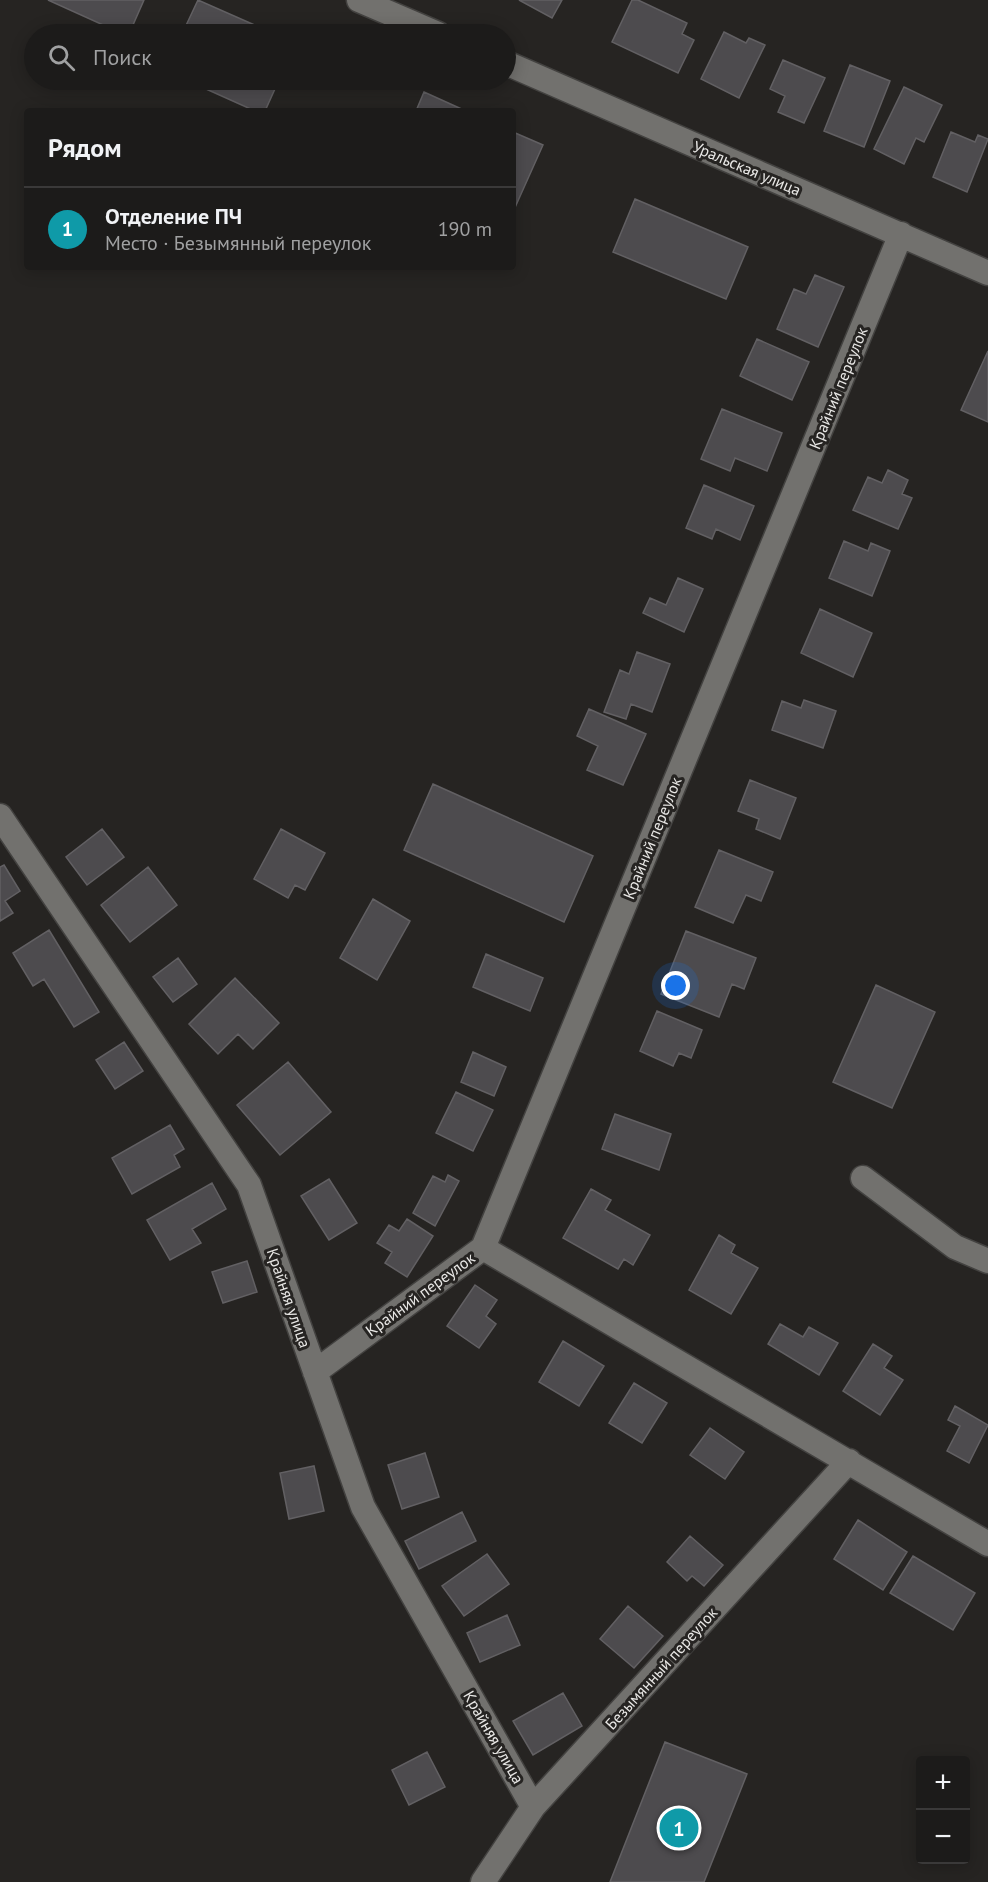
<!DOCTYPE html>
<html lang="ru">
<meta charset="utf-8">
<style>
body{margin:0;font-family:"PT Sans",sans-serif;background:#292827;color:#f1f3f6}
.controls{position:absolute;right:18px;bottom:18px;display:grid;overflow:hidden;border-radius:6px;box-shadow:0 3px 15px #0003}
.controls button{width:54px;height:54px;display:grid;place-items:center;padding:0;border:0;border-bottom:2px solid #3a3939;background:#1c1b1a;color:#f1f3f6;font:30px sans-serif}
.you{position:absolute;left:676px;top:986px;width:21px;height:21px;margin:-15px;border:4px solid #fff;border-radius:50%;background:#1a73e8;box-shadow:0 0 0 9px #1a73e833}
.badge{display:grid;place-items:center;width:39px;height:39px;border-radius:50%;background:#d93025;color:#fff;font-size:20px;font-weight:700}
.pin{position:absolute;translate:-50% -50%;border:3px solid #fff;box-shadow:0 2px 6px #0006}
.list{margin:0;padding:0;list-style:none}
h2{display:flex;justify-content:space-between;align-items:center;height:78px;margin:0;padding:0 24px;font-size:26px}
h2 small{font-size:20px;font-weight:400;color:#a0a1a2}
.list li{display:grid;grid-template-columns:39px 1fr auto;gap:18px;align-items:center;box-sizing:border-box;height:84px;padding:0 24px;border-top:2px solid #3a3939}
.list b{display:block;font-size:22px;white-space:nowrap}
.list p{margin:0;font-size:20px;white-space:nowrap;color:#a0a1a2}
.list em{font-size:20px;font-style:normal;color:#a0a1a2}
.icon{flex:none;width:33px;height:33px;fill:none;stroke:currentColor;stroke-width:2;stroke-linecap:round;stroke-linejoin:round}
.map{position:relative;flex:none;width:988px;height:1882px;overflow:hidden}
.search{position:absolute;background:#1c1b1a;box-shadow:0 3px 15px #0003;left:24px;top:24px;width:492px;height:66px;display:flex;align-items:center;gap:15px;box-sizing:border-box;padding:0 21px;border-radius:33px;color:#a0a1a2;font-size:22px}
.panel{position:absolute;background:#1c1b1a;box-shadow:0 3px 15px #0003;left:24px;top:108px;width:492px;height:162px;border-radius:6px}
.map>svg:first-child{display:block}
.building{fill:#4d4b4e;stroke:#626063;stroke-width:1.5}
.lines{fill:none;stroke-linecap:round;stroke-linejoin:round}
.street-casing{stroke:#434240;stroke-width:27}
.street{stroke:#72716e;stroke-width:24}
.labels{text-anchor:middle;stroke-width:6;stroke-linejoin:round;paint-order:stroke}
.street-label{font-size:16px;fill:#e9e8e6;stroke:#262422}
</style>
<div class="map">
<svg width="988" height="1882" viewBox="0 0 988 1882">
<rect width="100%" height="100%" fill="#262422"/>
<path class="building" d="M48,0H144L129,34H123Z
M198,0L275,34H182Z
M519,0H562L552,18Z
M632,0H638L687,23L682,34L694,40L678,73L612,42Z
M724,32L746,43L749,38L765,45L739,98L701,79Z
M783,60L825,78L804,123L778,112L785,96L770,89Z
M850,65L890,81L864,147L824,131Z
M186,80H279L265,111H255Z
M904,87L942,105L924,142L916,138L904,164L874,149Z
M424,92L466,111H416Z
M513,132L543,145L513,212Z
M951,132L975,142L978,135L988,139L967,192L933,177Z
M635,199L748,247L726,299L613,252Z
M815,275L844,287L818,347L777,329L794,289L806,294Z
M757,339L809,362L792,400L740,376Z
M988,351V422L961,410Z
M722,409L782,433L767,471L735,458L730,471L701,459Z
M888,470L908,480L902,494L912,498L898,529L853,510L868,477L882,483Z
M704,485L754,506L740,540L716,529L712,539L686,528Z
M844,541L868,551L871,543L890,551L872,596L829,578Z
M678,578L703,589L684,632L643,613L650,598L666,605Z
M820,609L872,633L853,677L801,653Z
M637,652L670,664L652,712L631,704L626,719L604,712L620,670L629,674Z
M804,700L836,711L823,748L772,730L782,701L801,708Z
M589,709L646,734L623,785L587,770L598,746L577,736Z
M750,780L796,798L780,839L756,829L759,819L738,811Z
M433,784L593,856L564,922L404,850Z
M102,829L124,857L87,885L66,857Z
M281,829L325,853L305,890L295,885L288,898L254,879Z
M719,850L773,872L761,901L746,895L733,923L695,907Z
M4,865L20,891L5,901L13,913L0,921V867Z
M148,867L177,905L130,942L101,905Z
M373,899L410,921L377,980L340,958Z
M49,930L99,1012L74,1027L44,979L33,986L13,953Z
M686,931L756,958L744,989L732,984L719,1017L661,994Z
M486,954L543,978L530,1011L473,987Z
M178,958L197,984L173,1002L153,977Z
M235,978L279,1023L253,1049L238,1034L218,1054L189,1024Z
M876,985L935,1012L892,1108L833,1082Z
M657,1011L702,1030L691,1058L679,1053L673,1066L640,1051Z
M124,1042L143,1071L115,1089L96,1060Z
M473,1052L506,1067L494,1096L461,1082Z
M288,1062L331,1112L280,1155L237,1105Z
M456,1092L493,1110L473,1151L436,1133Z
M615,1114L671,1134L659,1170L602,1149Z
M170,1125L184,1149L174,1155L180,1167L132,1194L112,1158Z
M448,1175L459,1181L435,1226L413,1213L433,1176L445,1182Z
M329,1179L357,1223L329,1240L301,1196Z
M212,1183L226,1209L192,1229L201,1243L170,1260L147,1220Z
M591,1189L611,1200L605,1210L650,1235L633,1265L624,1259L618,1269L563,1238Z
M407,1219L433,1236L407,1277L385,1263L392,1252L377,1243L389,1225L399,1231Z
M719,1235L735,1245L731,1253L758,1268L731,1314L689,1290Z
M247,1261L257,1292L223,1303L212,1272Z
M475,1285L497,1300L486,1316L496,1324L479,1348L447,1326Z
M780,1324L803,1337L809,1327L838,1343L819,1375L768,1344Z
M563,1341L604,1366L579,1406L539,1382Z
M873,1344L892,1356L884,1368L903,1380L880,1415L843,1391Z
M634,1383L667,1403L642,1443L609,1423Z
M955,1406L988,1425L969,1463L947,1451L960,1426L948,1420Z
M710,1428L744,1452L725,1479L690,1455Z
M425,1453L439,1497L402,1509L388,1465Z
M314,1466L324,1511L289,1519L280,1473Z
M462,1512L476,1541L419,1569L405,1541Z
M858,1520L907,1552L883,1590L834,1559Z
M690,1536L723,1565L704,1586L692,1576L687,1581L667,1562Z
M487,1554L509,1584L464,1616L442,1586Z
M913,1556L975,1593L953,1630L890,1593Z
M628,1606L663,1636L634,1668L600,1639Z
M507,1615L520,1645L480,1662L467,1633Z
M563,1693L582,1726L533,1755L513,1721Z
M665,1742L747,1774L704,1882H610Z
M427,1752L445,1787L409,1805L392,1770Z"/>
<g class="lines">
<g class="street-casing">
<path id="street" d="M359,0L438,34
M506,63L988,273
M0,816L249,1185L363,1507L533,1807
M863,1178L955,1247L988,1261
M483,1248L988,1544
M315,1372L483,1248L901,234
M483,1882L533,1807L849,1461"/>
</g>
<use href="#street" class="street"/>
</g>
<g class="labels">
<g class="street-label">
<text transform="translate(747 168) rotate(23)" y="6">Уральская улица</text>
<text transform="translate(838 388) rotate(-68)" y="6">Крайний переулок</text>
<text transform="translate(652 838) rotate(-68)" y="6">Крайний переулок</text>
<text transform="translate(420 1294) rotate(-36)" y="6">Крайний переулок</text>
<text transform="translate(289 1298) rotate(71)" y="6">Крайняя улица</text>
<text transform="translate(661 1668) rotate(-48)" y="6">Безымянный переулок</text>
<text transform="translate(494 1737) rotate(60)" y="6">Крайняя улица</text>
</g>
</g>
</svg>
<div class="controls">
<button>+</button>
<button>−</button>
</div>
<div class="you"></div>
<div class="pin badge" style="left:679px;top:1828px;background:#0f9aa8">1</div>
<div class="search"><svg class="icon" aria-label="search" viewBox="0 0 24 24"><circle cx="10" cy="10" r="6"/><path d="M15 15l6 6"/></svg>Поиск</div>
<section class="panel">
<h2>Рядом<small></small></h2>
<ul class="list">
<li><span class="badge" style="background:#0f9aa8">1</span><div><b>Отделение ПЧ</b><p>Место · Безымянный переулок</p></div><em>190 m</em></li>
</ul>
</section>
</div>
